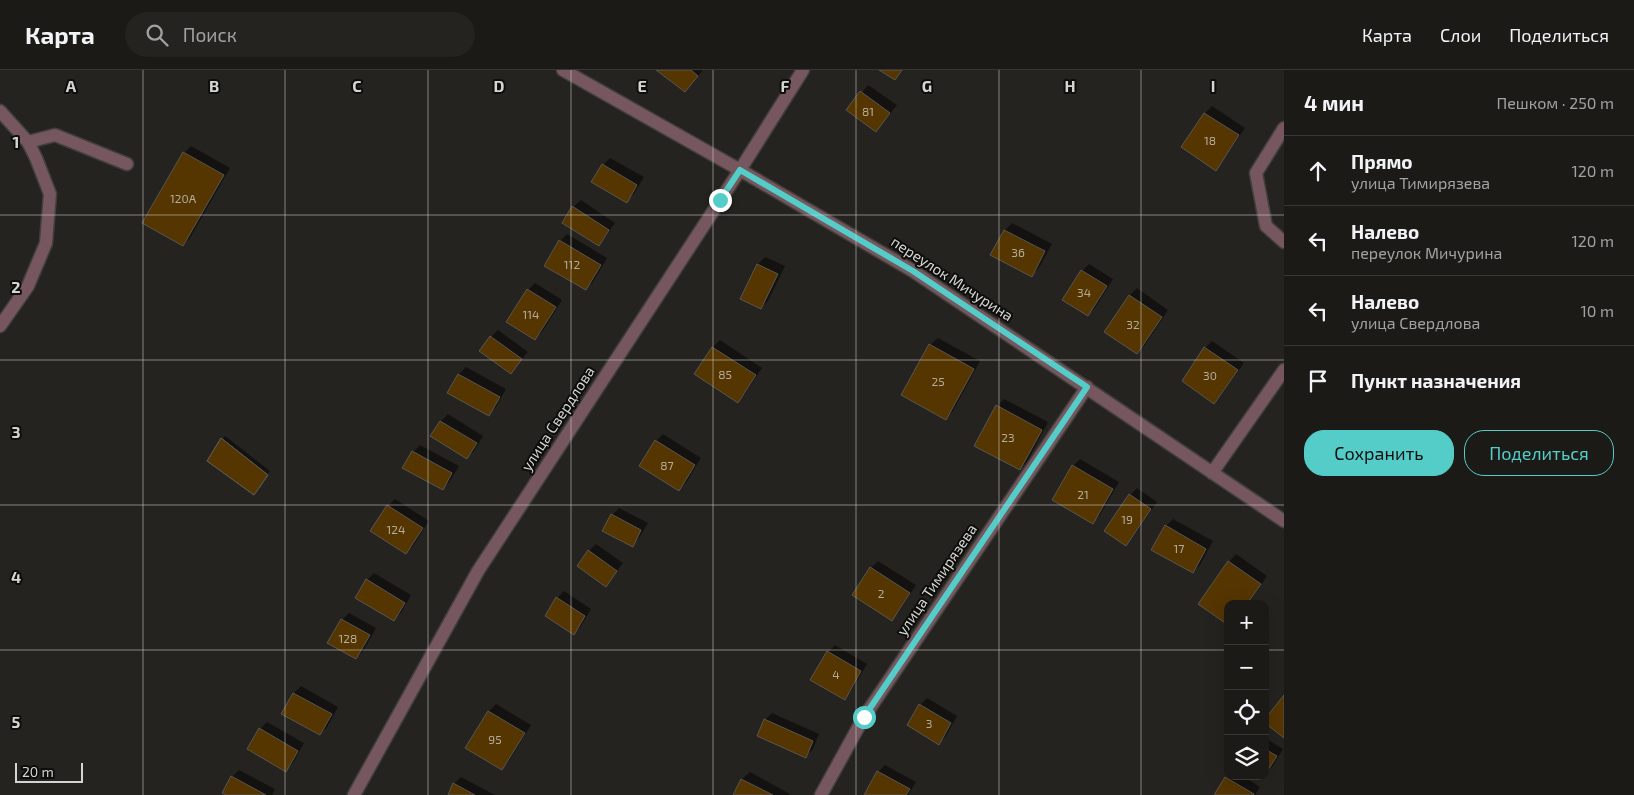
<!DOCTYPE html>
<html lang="ru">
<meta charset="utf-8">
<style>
body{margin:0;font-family:"Exo 2",sans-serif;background:#242320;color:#f1f3f6}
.controls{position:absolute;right:15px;bottom:15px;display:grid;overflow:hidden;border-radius:10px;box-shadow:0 5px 20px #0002}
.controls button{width:45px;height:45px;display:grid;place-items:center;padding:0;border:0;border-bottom:1px solid #393836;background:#1b1a17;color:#f1f3f6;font:25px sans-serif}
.scale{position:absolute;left:15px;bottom:12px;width:68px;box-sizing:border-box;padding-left:5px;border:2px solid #d4d4d1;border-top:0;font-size:14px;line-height:18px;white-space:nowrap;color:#d4d4d1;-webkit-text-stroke:4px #0d0d0b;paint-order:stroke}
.stop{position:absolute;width:15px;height:15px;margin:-11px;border:4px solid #54cdc8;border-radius:50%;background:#fff}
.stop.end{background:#54cdc8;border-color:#fff;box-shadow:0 1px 5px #0008}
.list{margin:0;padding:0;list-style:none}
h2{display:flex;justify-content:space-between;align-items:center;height:65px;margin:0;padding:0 20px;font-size:21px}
h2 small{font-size:16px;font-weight:400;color:#a0a1a1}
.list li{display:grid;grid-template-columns:32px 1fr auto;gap:15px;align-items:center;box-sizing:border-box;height:70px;padding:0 20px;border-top:1px solid #393836}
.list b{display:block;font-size:19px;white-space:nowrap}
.list p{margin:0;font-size:16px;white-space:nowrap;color:#a0a1a1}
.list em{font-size:16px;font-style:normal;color:#a0a1a1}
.actions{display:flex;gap:10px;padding:15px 20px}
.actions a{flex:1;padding:11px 0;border:1px solid #54cdc8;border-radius:20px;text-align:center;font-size:18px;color:#54cdc8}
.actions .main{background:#54cdc8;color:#111}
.icon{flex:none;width:28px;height:28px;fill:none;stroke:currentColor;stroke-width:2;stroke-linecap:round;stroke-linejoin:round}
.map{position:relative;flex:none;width:1284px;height:725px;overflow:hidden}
header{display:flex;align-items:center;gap:30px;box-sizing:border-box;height:70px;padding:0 25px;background:#1b1a17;border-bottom:1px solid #393836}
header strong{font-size:24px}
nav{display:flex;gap:28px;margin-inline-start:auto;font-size:18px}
.search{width:350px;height:45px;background:#242320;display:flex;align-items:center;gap:12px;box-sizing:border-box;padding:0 18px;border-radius:28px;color:#a0a1a1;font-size:19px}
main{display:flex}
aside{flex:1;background:#1b1a17}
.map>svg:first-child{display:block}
.shadow{fill:#0007}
.building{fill:#553500;stroke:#595652}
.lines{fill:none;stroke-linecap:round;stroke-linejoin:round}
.lane-casing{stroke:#403f3b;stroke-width:15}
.street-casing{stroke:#403f3b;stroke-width:15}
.lane{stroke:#76565f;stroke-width:12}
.street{stroke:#76565f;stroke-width:12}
.route{stroke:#54cdc8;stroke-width:6}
.grid{fill:none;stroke:#d4d4d1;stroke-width:1;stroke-opacity:0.55}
.labels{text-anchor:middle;stroke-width:4;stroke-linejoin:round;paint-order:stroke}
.number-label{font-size:12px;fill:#b4ac9d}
.street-label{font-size:15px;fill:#d4d4d1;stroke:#0d0d0b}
.grid-label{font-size:16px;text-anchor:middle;font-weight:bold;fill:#d4d4d1;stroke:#0d0d0b;stroke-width:4;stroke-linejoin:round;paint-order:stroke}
</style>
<header>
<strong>Карта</strong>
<div class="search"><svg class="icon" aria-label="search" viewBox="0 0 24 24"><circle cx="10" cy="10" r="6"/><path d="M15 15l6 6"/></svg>Поиск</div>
<nav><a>Карта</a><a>Слои</a><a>Поделиться</a></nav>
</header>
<main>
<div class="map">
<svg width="1284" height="725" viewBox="0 0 1284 725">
<rect width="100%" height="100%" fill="#24231f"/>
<path class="shadow" d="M658,0H703L685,21Z
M868,15L897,35L876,61L848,40Z
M1212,36L1245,58L1222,92L1215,99L1183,77L1205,43Z
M191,76L230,98L190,168L183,175L184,83Z
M610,88L644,107L634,124L626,131L593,111L603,95Z
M581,130L615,153L605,167L598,174L573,137Z
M1012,153L1052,174L1039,198L1031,206L992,185L1005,160Z
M567,164L607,188L593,212L586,219L560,171Z
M765,187L785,196L768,231L761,238L742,229L758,194Z
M1089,194L1113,209L1095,238L1088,245L1082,201Z
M535,213L562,230L542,262L535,269L528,220Z
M1137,218L1168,240L1144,276L1136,283L1105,261L1130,225Z
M498,260L528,282L510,303L491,267Z
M938,268L980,291L953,341L945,348L903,325L930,275Z
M720,270L762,298L745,324L738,331L696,304L713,277Z
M1212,271L1244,293L1221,325L1214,332L1205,278Z
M466,297L506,319L496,337L489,344L448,322L459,304Z
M1004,329L1048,352L1027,392L1020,399L997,336Z
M448,344L483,366L474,381L467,388L441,351Z
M663,364L701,388L686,413L679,420L656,371Z
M225,366L270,401L257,420L222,369Z
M420,375L459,396L450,411L443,419L413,382Z
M1080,389L1119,412L1100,445L1093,452L1073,396Z
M1137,418L1157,432L1133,467L1125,474L1130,425Z
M395,429L429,451L413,476L406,483L388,436Z
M619,438L648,453L639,468L632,475L612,445Z
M1173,449L1213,471L1200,495L1193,502L1166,456Z
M596,474L623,493L606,515L589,481Z
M1236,484L1267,506L1248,534L1200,533L1229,492Z
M878,491L916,515L899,542L892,549L854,525L871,498Z
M374,503L411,525L401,543L394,550L367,510Z
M564,521L591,539L581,556L574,564L557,528Z
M349,543L376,558L363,581L356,588L342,550Z
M835,575L867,594L851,621L844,628L828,582Z
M301,616L338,637L327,657L320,664L294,623Z
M927,628L957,646L946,666L939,673L908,655L920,635Z
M496,634L531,655L509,691L502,698L467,678L489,641Z
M772,643L819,664L813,679L806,686L765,650Z
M267,652L304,673L293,693L286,700L260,659Z
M1265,668L1283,679L1272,697L1265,704Z
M885,695L916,712L908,725H865L878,702Z
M239,700L275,719L272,725H228L232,707Z
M750,702L790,724L789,725H734L742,709Z
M1228,705L1243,706L1260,717L1255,725H1215Z
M461,707L495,725H449L454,714Z"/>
<path class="building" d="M656,0H691L698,6L685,22Z
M879,0H902L895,10Z
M860,21L890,43L876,62L846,40Z
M1204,43L1239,65L1216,101L1181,77Z
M183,82L224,105L183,176L142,153Z
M602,94L637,115L627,133L591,112Z
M572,136L609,160L599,176L562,153Z
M1004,160L1045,181L1032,207L990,185Z
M559,170L601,195L586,220L544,196Z
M757,194L778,204L761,239L740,229Z
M1081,200L1107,216L1088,246L1062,230Z
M527,219L556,237L535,270L506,252Z
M1129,225L1162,247L1137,284L1104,262Z
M490,266L522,289L511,304L479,281Z
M929,274L974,299L946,350L901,325Z
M712,277L756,305L738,333L694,304Z
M1204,277L1238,300L1214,334L1182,311Z
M458,304L500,327L489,346L447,323Z
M996,335L1042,360L1020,400L974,376Z
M440,351L477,373L467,389L430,366Z
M221,368L268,405L254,425L207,391Z
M221,368L268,405L254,425L207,391Z
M655,370L695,395L679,421L639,396Z
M412,381L452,403L443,420L402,398Z
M1072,395L1113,419L1093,454L1052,430Z
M1129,424L1151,439L1126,476L1104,461Z
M387,435L423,458L406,484L370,461Z
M611,444L641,460L633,477L602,461Z
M1165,455L1206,479L1193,503L1151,480Z
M588,480L617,501L606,517L577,496Z
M1228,491L1261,514L1247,534H1228V555L1198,534Z
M870,497L910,523L892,551L852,525Z
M366,509L405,533L394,551L355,528Z
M556,527L585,546L574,565L545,546Z
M341,549L370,565L356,589L327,573Z
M827,581L861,601L845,630L810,610Z
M293,623L332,644L320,665L281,644Z
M1284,625V668L1265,653V649Z
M919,634L951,653L939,675L907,655Z
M488,641L525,663L502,700L465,678Z
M764,649L813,671L806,688L757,666Z
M259,658L298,681L286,702L247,679Z
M1265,679L1277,686L1265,705Z
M877,701L910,719L906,725H864Z
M231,706L266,725H226L222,723Z
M1225,707L1254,724L1253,725H1214Z
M741,709L773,725H733Z
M453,713L475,725H448Z"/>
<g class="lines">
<g class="lane-casing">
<path id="lane" d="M28,72L55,65L127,94"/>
</g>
<g class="street-casing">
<path id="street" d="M563,0L740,100L913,201L1284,451
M0,41L28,72L36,88L50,124L46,173L28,216L0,256
M1284,58L1256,103L1266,156L1284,172
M1212,403L1284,300
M354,725L478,501L740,100L803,0
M821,725L864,647L1087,317"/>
</g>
<use href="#lane" class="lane"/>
<use href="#street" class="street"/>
</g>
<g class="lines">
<path class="route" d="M720,130L740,100L913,201L1087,317L864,647"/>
</g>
<path class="grid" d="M143,0V725M285,0V725M428,0V725M571,0V725M713,0V725M856,0V725M999,0V725M1141,0V725M0,145H1284M0,290H1284M0,435H1284M0,580H1228M1265,580H1284"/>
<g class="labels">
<g class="number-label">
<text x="868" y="46">81</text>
<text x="1210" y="75">18</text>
<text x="183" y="133">120А</text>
<text x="1018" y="187">36</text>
<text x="572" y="199">112</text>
<text x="1084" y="227">34</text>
<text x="531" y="249">114</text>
<text x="1133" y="259">32</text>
<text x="725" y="309">85</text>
<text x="1210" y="310">30</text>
<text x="938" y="316">25</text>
<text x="1008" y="372">23</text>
<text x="667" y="400">87</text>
<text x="1083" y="429">21</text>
<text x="1127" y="454">19</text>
<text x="396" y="464">124</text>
<text x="1179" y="483">17</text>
<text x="881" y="528">2</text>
<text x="348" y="573">128</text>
<text x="836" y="609">4</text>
<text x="929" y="658">3</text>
<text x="495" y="674">95</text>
</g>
<g class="street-label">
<text transform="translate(952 209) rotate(33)" y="5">переулок Мичурина</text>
<text transform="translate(558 349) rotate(-57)" y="5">улица Свердлова</text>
<text transform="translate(937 510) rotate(-56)" y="5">улица Тимирязева</text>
</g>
</g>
<g class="grid-label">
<text x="71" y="22">A</text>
<text x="214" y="22">B</text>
<text x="357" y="22">C</text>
<text x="499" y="22">D</text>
<text x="642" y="22">E</text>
<text x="785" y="22">F</text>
<text x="927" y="22">G</text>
<text x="1070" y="22">H</text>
<text x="1213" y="22">I</text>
<text x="16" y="78">1</text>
<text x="16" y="223">2</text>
<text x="16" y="368">3</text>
<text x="16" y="513">4</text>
<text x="16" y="658">5</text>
</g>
</svg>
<div class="controls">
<button>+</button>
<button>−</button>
<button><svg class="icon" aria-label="locate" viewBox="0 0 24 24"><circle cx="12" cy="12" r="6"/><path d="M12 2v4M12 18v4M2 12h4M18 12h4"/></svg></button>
<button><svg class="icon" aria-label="layers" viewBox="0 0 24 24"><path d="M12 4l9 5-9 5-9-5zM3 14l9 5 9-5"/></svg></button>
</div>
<div class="scale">20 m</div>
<div class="stop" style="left:864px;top:647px"></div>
<div class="stop end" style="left:720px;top:130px"></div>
</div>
<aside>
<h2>4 мин<small>Пешком · 250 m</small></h2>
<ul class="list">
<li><svg class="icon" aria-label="ahead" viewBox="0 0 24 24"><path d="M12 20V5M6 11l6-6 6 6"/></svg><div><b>Прямо</b><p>улица Тимирязева</p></div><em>120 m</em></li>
<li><svg class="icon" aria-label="left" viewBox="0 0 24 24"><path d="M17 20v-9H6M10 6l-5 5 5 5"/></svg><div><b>Налево</b><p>переулок Мичурина</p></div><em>120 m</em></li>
<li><svg class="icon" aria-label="left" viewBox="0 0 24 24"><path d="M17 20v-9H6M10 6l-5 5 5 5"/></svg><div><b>Налево</b><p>улица Свердлова</p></div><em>10 m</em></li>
<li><svg class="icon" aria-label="arrive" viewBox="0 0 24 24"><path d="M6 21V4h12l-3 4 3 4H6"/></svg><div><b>Пункт назначения</b></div></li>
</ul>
<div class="actions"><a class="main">Сохранить</a><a>Поделиться</a></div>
</aside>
</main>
